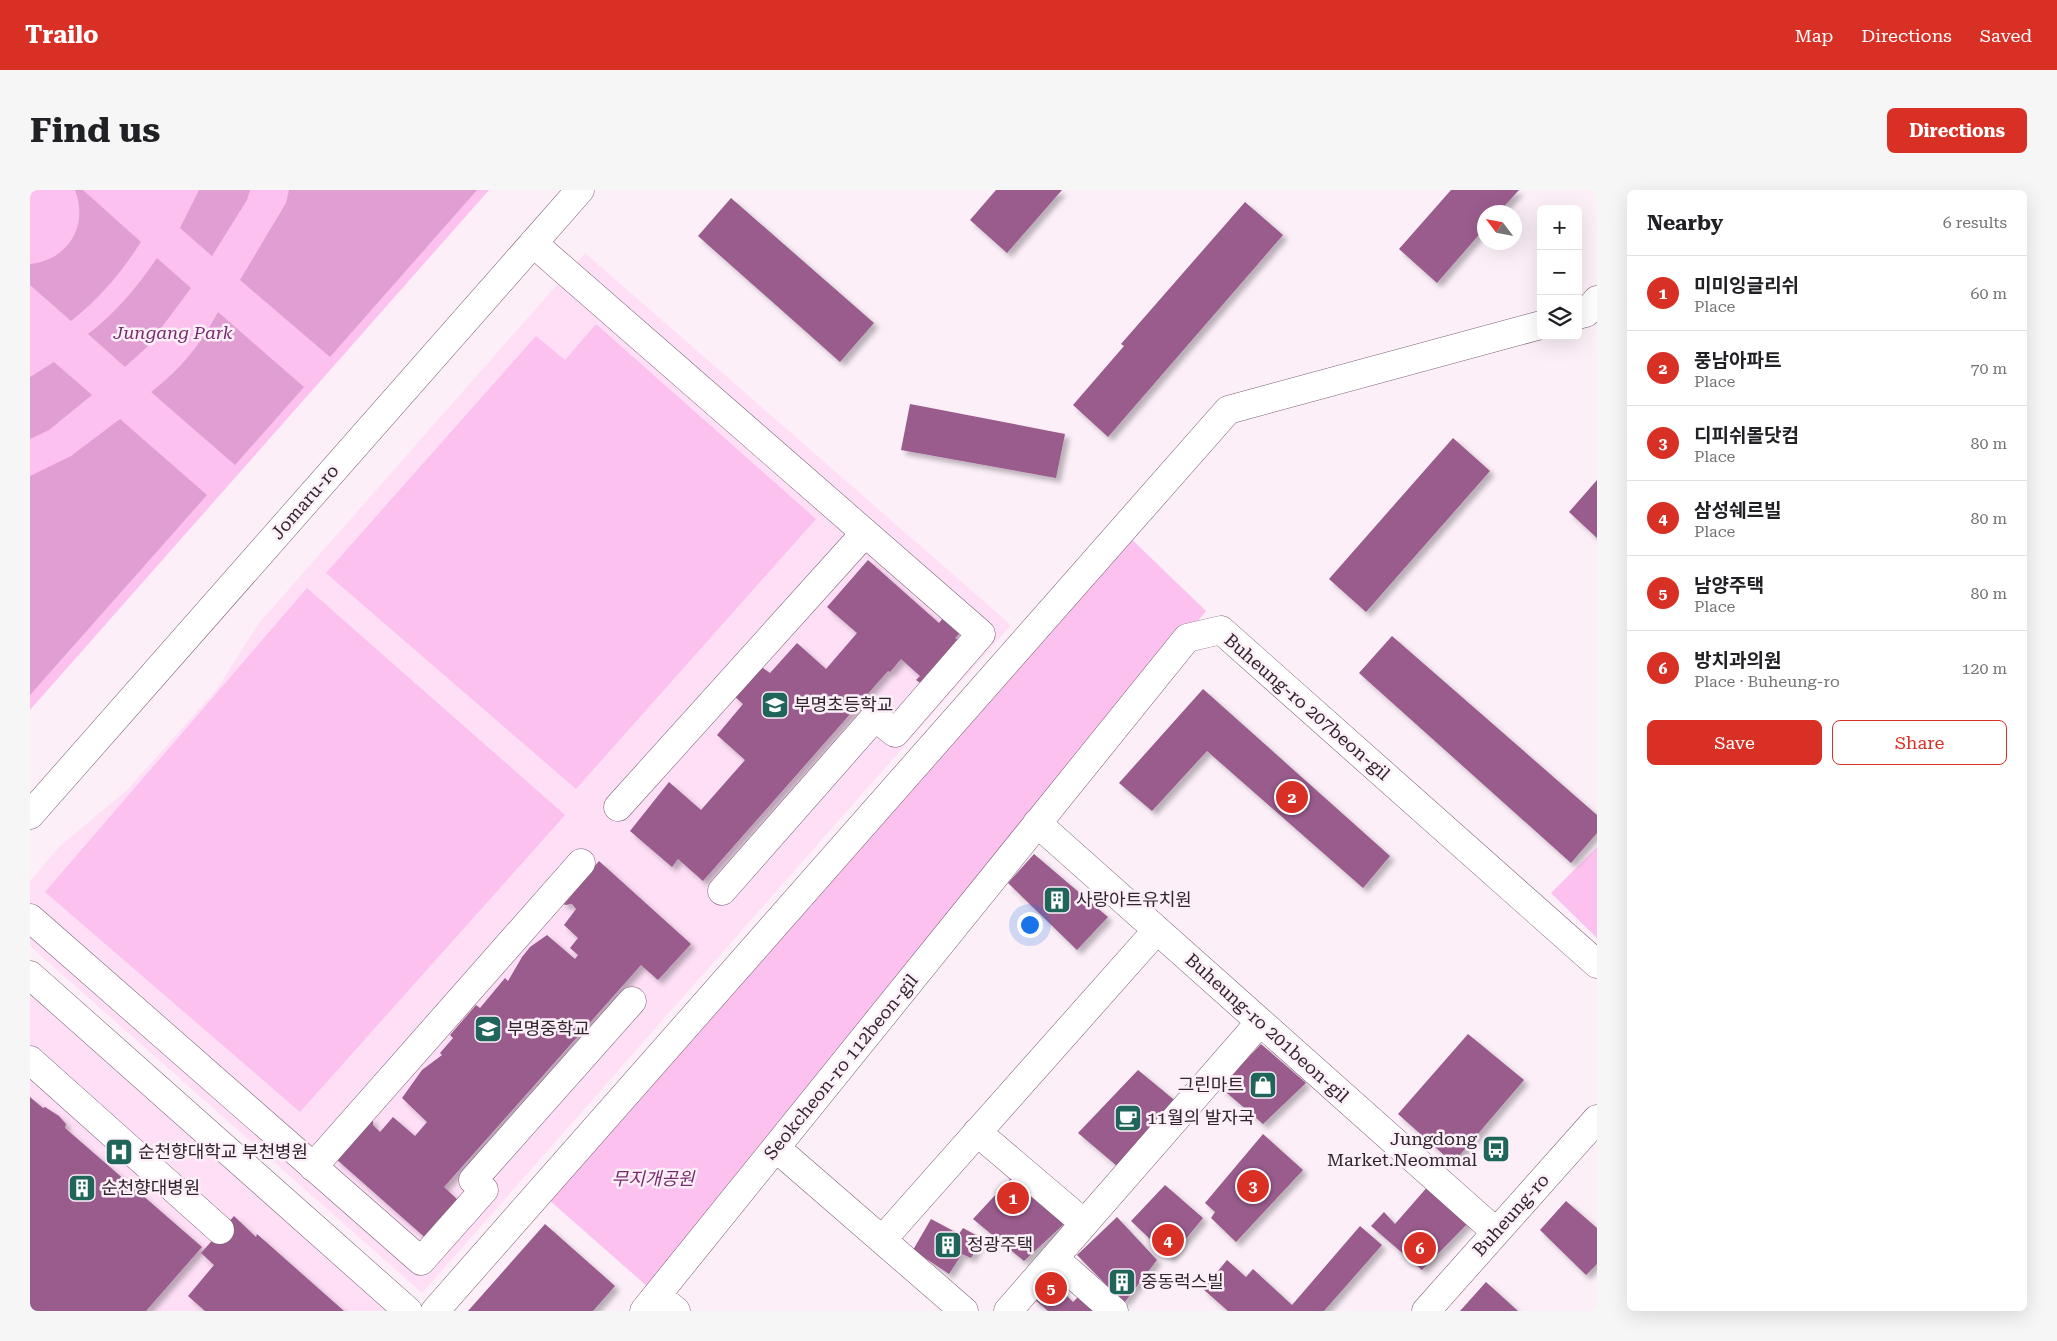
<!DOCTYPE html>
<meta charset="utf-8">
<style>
body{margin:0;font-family:"Roboto Serif","Noto Sans KR",serif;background:#f6f6f6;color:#202124}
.controls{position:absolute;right:15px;top:15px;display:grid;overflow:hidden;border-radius:8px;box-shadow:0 5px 20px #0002}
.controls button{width:45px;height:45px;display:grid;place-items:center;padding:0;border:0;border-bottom:1px solid #e0e0e0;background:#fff;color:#202124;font:25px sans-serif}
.compass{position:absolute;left:1447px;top:15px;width:45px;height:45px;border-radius:50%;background:#fff;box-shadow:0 5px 20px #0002;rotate:302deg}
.you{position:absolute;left:999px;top:734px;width:18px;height:18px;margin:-12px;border:4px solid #fff;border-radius:50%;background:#1a73e8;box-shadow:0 0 0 8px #1a73e833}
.badge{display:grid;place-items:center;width:32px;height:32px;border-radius:50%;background:#d93025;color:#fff;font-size:16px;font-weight:700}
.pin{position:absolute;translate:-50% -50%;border:2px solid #fff;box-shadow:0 1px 5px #0006}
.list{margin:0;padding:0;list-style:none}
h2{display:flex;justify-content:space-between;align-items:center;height:65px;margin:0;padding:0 20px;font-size:21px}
h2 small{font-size:16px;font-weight:400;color:#757577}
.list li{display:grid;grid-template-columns:32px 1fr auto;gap:15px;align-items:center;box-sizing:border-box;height:75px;padding:0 20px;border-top:1px solid #e0e0e0}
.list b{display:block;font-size:19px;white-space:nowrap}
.list p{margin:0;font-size:16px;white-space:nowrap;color:#757577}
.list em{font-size:16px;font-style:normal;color:#757577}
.actions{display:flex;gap:10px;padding:15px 20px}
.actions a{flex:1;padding:11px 0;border:1px solid #d93025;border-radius:8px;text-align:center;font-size:18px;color:#d93025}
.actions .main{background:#d93025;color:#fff}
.icon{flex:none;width:28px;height:28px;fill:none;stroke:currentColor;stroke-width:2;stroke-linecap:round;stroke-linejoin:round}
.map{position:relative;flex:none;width:1567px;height:1121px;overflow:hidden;border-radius:8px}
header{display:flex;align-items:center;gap:30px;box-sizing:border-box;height:70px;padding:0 25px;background:#d93025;color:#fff}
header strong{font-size:24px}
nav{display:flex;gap:28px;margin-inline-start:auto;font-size:18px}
.intro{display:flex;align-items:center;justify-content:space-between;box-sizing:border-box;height:120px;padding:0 30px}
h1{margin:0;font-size:35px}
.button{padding:12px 22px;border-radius:8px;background:#d93025;color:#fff;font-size:18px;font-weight:700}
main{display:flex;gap:30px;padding:0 30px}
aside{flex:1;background:#fff;border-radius:8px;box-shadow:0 5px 20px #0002}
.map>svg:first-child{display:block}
.built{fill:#fedff6}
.green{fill:#fcc1ee}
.forest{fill:#e19ed3}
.building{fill:#995b8d;filter:url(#shadow)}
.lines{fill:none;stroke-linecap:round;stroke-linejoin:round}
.minor-casing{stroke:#795e73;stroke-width:29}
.minor{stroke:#fff;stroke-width:28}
.labels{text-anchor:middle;stroke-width:5;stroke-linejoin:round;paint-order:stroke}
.park-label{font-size:18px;font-style:italic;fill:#782b6c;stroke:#fceff8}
.street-label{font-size:18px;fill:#31252e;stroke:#fceff8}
.poi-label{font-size:18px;fill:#31252e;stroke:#fceff8;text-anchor:start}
</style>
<header>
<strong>Trailo</strong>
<nav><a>Map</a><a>Directions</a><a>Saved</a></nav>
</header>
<div class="intro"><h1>Find us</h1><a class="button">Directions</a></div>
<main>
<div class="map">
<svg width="1567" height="1121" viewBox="0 0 1567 1121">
<defs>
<filter id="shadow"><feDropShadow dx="4.5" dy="4.5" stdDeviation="2.5" flood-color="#0004"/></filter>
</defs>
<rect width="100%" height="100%" fill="#fceff8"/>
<path class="built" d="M555,63L981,435L392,1103L0,756V691L30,656L97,600L187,499L229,433Z
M0,804L357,1121H0Z"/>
<path class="green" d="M0,0H459L0,520Z
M566,134L786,329L546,599L296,383L506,146L535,170Z
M1092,340L1176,421L627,1105L510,1002Z
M277,398L535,625L270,922L15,702Z
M1567,657V748L1521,703Z"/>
<path class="forest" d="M45,0H53L111,52C91,83 70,108 41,131L0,95V74C38,70 59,36 45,0Z
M169,0H220L217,10L182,66L150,38Z
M259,0H447L300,167L210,90L256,13Z
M127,68L161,98L117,157L95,177L58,144C86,123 107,97 127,68Z
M188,122L274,197L205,275L121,202C151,179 170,155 188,122Z
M24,172L62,205L19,240L0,249V187Z
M90,229L177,305L0,505V286L41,266Z"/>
<path class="building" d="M966,0H1032L977,63L940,30Z
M1421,0H1489L1469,22H1454V39L1407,93L1369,59Z
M701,8L844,133L810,172L668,46Z
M1215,12L1253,45L1078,247L1043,215L1094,156L1091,154Z
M880,214L1035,244L1026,288L871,260Z
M1423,248L1460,281L1336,422L1299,389Z
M1567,290V348L1539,322Z
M838,370L909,433L913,428L930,443L925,448L934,454L893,495L886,490L890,486L871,469L860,482L858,481L673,691L648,669L642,677L600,641L639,592L671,620L715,570L687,545L713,514L704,506L730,476L740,483L767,453L796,479L827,443L797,417Z
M1362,446L1567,625V643L1541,673L1329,483Z
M1173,499L1360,666L1333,698L1177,561L1122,621L1089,593Z
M1004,664L1078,727L1047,760L978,693Z
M569,671L661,754L628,790L611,775L414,997L431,1013L399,1051L305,968L339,927L343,930V935L350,942L363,927L385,946L397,932L372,908L392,880L412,865L410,863L423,848L420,845L446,815L450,818L475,788L478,791L492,767L500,757L517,745L545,769L548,765L540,758L548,748L534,735L546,719L542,714L535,715L531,710L539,706Z
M1438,844L1494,890L1423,973L1368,924Z
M1231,854L1276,893L1233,934L1190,897Z
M1108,880L1148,913L1087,976L1048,943Z
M0,907L13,918L15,917L29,926L36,934L35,938L172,1057L116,1121H0Z
M1233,944L1273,980L1206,1052L1181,1028L1185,1022L1175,1013Z
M981,988L1034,1034L994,1071L943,1029Z
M1135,995L1173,1028L1140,1068L1101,1031Z
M1399,995L1440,1031L1392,1080L1341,1036L1354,1022L1365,1034Z
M1536,1011L1567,1038V1074L1556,1085L1510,1040Z
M204,1026L226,1047L227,1044L314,1121H175L158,1106L184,1075L171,1063Z
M1087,1027L1127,1070L1094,1113L1047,1065Z
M901,1029L929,1044L933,1038L953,1049L941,1068L932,1064L919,1084L883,1060Z
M515,1034L585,1096L563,1121H438Z
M1330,1036L1352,1055L1294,1121H1198L1173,1099L1197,1070L1216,1087L1223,1079L1262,1115Z
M1022,1091L1043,1112L1049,1106L1067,1121H1018L1003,1108Z
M1456,1092L1488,1121H1430Z"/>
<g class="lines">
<g class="minor-casing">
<path id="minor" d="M503,53L951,444L865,543L845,527L692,701
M1548,125L1556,123L1567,110
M588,617L835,343
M0,625L550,0
M1007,633L1466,1042
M0,728L391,1071L454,1000L443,990L602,811
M0,785L378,1121
M0,870L190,1040
M947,942L1054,1033
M746,958L934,1121
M283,977L551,673
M852,1050L1127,740
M1024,1068L1084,1121
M627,1105L646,1121
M405,1121L1198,220L1511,135
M614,1121L1157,448L1191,440L1567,774
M978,1121L1230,832
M1396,1121L1567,929"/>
</g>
<use href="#minor" class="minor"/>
</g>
<defs>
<g id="school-square" transform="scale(1.4375)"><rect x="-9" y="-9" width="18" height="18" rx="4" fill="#1f6559" stroke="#fceff8"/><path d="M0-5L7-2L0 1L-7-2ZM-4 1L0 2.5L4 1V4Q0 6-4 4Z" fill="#fff"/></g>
<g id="building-square" transform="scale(1.4375)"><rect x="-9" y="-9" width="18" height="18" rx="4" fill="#1f6559" stroke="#fceff8"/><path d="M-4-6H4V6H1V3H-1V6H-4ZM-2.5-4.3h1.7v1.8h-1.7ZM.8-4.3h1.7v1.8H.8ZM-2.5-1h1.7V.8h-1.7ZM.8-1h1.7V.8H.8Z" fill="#fff"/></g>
<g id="shop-square" transform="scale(1.4375)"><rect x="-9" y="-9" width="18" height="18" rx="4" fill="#1f6559" stroke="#fceff8"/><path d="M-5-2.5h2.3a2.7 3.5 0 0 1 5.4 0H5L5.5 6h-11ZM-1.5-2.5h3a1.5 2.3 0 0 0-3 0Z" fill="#fff"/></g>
<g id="cafe-square" transform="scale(1.4375)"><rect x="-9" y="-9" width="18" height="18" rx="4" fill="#1f6559" stroke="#fceff8"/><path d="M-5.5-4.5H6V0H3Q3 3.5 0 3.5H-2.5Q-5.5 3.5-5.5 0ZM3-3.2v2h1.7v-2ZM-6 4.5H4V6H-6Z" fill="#fff"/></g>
<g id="bus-square" transform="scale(1.4375)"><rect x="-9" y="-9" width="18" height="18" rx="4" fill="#1f6559" stroke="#fceff8"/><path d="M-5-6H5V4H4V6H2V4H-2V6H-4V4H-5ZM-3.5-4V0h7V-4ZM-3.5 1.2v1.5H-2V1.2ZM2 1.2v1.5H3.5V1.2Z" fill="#fff"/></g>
<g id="hospital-square" transform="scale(1.4375)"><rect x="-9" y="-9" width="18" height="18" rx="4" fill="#1f6559" stroke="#fceff8"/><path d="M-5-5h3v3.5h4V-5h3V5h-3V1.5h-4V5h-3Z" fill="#fff"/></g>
</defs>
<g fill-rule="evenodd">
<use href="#school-square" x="745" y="515"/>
<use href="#building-square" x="1027" y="710"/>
<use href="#school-square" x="458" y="839"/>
<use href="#shop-square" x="1233" y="895"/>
<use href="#cafe-square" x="1098" y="928"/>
<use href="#bus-square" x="1466" y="959"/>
<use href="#hospital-square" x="89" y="962"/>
<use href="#building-square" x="52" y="998"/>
<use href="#building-square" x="918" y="1055"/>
<use href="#building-square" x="1092" y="1092"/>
</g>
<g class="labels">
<g class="park-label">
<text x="143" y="149">Jungang Park</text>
<text x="623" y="995">무지개공원</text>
</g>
<g class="street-label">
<text transform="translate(275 312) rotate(-49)" y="6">Jomaru-ro</text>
<text transform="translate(1277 517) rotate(41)" y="6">Buheung-ro 207beon-gil</text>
<text transform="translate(1237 838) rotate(42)" y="6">Buheung-ro 201beon-gil</text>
<text transform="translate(811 877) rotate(-51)" y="6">Seokcheon-ro 112beon-gil</text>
<text transform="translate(1481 1025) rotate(-48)" y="6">Buheung-ro</text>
</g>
<g class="poi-label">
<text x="764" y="521">부명초등학교</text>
<text x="1046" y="716">사랑아트유치원</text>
<text x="477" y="845">부명중학교</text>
<text x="1214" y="901" text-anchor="end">그린마트</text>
<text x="1117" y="934">11월의 발자국</text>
<text x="1447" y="955" text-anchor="end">Jungdong<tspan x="1447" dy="21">Market.Neommal</tspan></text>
<text x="108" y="968">순천향대학교 부천병원</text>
<text x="71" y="1004">순천향대병원</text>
<text x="937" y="1061">정광주택</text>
<text x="1111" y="1098">중동럭스빌</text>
</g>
</g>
</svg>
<div class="controls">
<button>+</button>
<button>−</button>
<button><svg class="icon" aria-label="layers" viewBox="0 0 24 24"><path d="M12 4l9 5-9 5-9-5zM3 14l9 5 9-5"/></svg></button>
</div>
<svg class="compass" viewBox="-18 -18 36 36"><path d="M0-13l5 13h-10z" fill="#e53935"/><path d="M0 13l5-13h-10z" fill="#757577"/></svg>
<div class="you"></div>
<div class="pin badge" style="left:983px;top:1008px">1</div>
<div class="pin badge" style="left:1262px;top:607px">2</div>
<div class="pin badge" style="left:1223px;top:996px">3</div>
<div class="pin badge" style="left:1138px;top:1050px">4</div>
<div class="pin badge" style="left:1021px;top:1098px">5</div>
<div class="pin badge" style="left:1390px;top:1058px">6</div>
</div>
<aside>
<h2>Nearby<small>6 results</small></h2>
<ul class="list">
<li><span class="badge">1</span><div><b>미미잉글리쉬</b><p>Place</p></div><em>60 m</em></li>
<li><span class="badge">2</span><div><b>풍남아파트</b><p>Place</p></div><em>70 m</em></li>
<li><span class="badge">3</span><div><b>디피쉬몰닷컴</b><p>Place</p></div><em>80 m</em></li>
<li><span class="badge">4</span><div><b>삼성쉐르빌</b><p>Place</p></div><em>80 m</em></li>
<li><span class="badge">5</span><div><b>남양주택</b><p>Place</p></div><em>80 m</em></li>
<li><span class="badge">6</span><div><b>방치과의원</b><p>Place · Buheung-ro</p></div><em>120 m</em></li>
</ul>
<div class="actions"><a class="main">Save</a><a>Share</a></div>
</aside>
</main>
